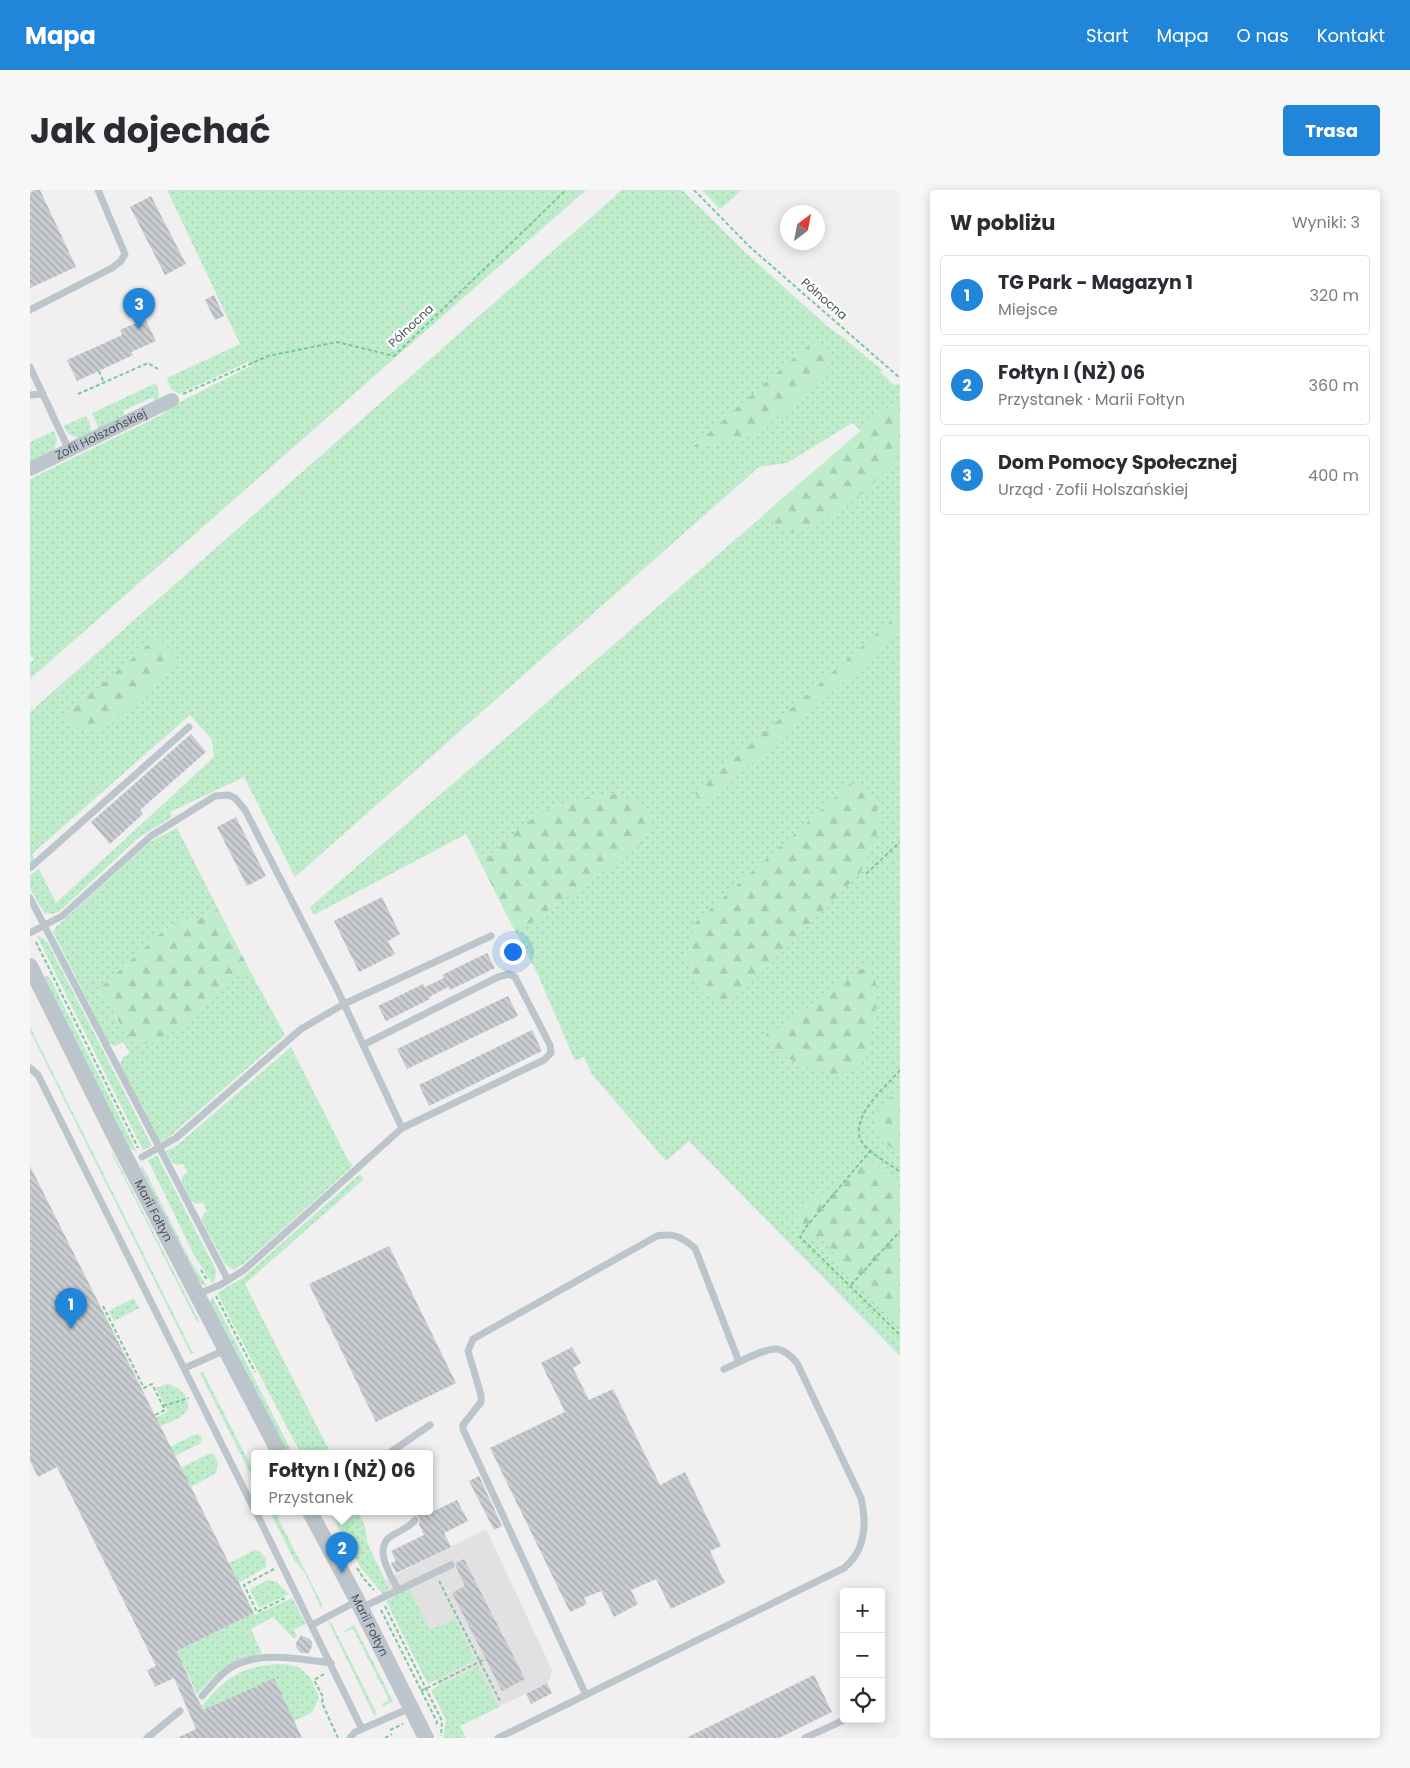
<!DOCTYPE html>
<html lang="pl">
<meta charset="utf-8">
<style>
body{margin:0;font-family:Poppins,sans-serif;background:#f7f7f7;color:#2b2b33}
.controls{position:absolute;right:15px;bottom:15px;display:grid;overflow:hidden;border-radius:5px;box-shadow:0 2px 12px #0003}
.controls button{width:45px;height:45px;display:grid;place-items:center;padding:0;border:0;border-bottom:1px solid #e1e1e2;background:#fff;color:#2b2b33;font:25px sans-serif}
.compass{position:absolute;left:750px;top:15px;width:45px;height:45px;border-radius:50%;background:#fff;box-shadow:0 2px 12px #0003;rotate:32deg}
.you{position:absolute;left:482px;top:761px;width:18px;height:18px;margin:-12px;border:4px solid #fff;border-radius:50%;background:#1a73e8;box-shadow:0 0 0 8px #1a73e833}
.badge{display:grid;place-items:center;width:32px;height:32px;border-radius:50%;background:#2186d9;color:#fff;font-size:16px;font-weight:700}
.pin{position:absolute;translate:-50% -41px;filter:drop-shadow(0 1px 2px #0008)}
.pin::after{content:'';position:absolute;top:26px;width:18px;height:15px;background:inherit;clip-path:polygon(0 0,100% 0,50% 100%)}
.popup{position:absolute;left:221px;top:1260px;width:182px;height:65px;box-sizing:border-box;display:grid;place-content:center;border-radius:5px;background:#fff;filter:drop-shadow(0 1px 4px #0005);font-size:16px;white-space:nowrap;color:#7c7c81}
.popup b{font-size:19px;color:#2b2b33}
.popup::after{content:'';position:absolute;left:50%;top:100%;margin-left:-10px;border:10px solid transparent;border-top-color:#fff}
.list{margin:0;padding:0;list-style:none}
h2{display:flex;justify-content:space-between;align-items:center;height:65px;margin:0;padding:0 20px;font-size:21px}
h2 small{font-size:16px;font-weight:400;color:#7c7c81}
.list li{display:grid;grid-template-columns:32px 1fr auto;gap:15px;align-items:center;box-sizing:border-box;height:80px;margin:0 10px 10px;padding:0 10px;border:1px solid #e1e1e2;border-radius:5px}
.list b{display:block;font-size:19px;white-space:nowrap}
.list p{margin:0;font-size:16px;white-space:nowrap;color:#7c7c81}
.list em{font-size:16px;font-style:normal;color:#7c7c81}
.icon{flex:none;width:28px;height:28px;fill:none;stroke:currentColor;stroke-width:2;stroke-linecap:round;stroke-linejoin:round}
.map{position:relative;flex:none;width:870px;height:1548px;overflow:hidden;border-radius:5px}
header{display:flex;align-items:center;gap:30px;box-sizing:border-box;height:70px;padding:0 25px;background:#2186d9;color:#fff}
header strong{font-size:24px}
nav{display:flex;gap:28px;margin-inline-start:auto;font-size:18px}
.intro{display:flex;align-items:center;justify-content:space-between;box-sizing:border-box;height:120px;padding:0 30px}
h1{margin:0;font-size:35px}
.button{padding:12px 22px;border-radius:5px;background:#2186d9;color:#fff;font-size:18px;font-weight:700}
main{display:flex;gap:30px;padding:0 30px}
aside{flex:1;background:#fff;border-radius:5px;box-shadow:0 2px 12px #0003}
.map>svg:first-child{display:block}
.education{fill:#e2e0e0}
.green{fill:url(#green-dots)}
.forest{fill:url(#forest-firs)}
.building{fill:url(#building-back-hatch)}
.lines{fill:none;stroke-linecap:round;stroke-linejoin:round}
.path{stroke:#79c998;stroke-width:2;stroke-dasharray:4 2.5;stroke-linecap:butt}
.service{stroke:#bbc5cb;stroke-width:7}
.minor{stroke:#bbc5cb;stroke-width:14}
.tertiary{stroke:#bbc5cb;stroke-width:16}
.labels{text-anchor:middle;stroke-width:4.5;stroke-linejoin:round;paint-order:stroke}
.street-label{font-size:12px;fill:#48545b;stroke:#fff}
</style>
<header>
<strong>Mapa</strong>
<nav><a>Start</a><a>Mapa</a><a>O nas</a><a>Kontakt</a></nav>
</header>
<div class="intro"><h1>Jak dojechać</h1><a class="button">Trasa</a></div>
<main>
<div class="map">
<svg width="870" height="1548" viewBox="0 0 870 1548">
<defs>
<pattern id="green-dots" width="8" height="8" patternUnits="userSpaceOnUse" patternTransform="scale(1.25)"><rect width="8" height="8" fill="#bfedcc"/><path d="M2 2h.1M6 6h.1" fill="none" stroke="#a6cdb1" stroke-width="1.8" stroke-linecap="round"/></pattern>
<pattern id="forest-firs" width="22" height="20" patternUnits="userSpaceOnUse" patternTransform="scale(1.25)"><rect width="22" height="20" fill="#bfedcc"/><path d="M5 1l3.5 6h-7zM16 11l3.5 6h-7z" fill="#a6cdb1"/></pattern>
<pattern id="building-back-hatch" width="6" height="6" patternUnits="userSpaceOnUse" patternTransform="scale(1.25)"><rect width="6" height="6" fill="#c9cdd1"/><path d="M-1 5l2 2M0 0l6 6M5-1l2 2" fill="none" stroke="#a5a9ad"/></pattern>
</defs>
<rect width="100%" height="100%" fill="#f1efef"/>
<path class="education" d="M456,1339L522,1480L520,1490L517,1493L430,1536L355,1390Z"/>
<path class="green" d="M137,0H556L0,489V473L4,469L0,464V289L131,225L142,216L221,176L218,172L149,204L141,199L137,188L210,154Z
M592,0H652L714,61L798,137L815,149L852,180L850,182L864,195L870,194V1166L659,951L636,971L561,883L554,867L545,871L508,785L436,644L284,725L280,717L831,241L822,233L757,273L729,277L265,687L214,587L140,622L142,627L108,648L30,721L23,724L14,723L0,698V685L9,679L26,713L184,567L182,550L160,525L2,664L5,670L0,672V522Z
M672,0H712L690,19Z
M126,193C129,201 131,207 124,214L123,207L93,221L96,229L70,242L62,223Z
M56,226L61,236L60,246C49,250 39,247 33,236Z
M24,241L27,249L24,260L0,274V252Z
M147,638L188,719L171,728L145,733L132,742L68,801L79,813L87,830L119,854C153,839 165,818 192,796C200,789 211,784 219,779L255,845L139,947L130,952L90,874L93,867L100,863L93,852L85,856L79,853L23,742L26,737L120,652Z
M7,746L13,748L18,753L122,956L113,960Z
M17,786L20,788L107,962L99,958L13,787Z
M0,837L163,1163L161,1164L0,841Z
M261,857L318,970L323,976L215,1073L203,1080L195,1074L171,1029L174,1023L177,1022L173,1012L167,1014L161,1011L151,990L154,984L158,983L153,974C142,977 140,970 136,961L145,957Z
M83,963L169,1131L167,1132L82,964Z
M127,965L186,1080L185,1090L182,1093L164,1065L118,970Z
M112,975L160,1070L177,1096L168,1093L111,979Z
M330,984L334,989L215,1094L301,1264H271L187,1103L214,1087Z
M182,1106L263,1264H257L180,1113Z
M104,1108L109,1118L84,1131L79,1121Z
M173,1182L224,1282V1291L170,1183Z
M137,1194C149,1195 165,1211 155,1223C150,1229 138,1233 130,1236L126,1228L138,1221L126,1198Z
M167,1244L172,1247L171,1253L145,1266L140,1257L164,1245Z
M180,1263L184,1265L188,1273L186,1283L161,1297L151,1278Z
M240,1322H245L292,1414V1420L275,1383L264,1370Z
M300,1322H328L336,1339L337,1352L360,1401L353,1404L330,1377Z
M225,1360L229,1361L236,1368V1377L209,1393L199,1373Z
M238,1390L247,1392L259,1404L229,1418L220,1399Z
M379,1399L400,1440L425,1429L445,1470L398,1494L356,1411Z
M262,1408L276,1434L264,1439L267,1446L264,1449L243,1427L221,1439L232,1464C199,1469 188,1481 167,1505L147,1461L224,1423L225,1425Z
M297,1429L302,1434L346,1522L345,1527Z
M324,1435L363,1511L353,1517L352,1514L359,1510L323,1439L315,1442L314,1441Z
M246,1474L260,1475L270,1478L280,1487L288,1505V1510L284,1519L281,1523L264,1531L174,1520L172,1516C196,1487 209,1478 246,1474Z
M448,1476L469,1517L430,1536L436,1548H413L416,1530L401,1500Z"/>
<path class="forest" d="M782,152L797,162L801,169L794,185L764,213L733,240L711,250L663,257Z
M870,207V263L862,274L825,310L785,336L759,343L733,325Z
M870,423V442L674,616L665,603Z
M127,447L144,464V474L81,534L69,543L46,537L35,526Z
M820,594L841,602L847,616L849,639L830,683L711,804L697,813L674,805L663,791L656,766L665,733Z
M588,604L610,616L624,636L609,656L486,743L451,674C472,655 494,630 520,619C542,609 565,606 588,604Z
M188,719L219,779L193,795L157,831L136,847L119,854L102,852C89,835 82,816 68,800L132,742L145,733L171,728Z
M839,776L846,793V817L838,861L826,881C819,882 809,885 802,884C776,880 751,866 732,849L741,839L750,838L829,780Z
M870,897V965L857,954L846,940L844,924Z
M837,968L870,995V1138L812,1079L794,1048C774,1047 774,1046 767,1028C775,1013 789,1006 802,996C813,986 824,975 837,968Z"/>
<path class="building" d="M0,0H10L46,77L0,98Z
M121,6L156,74L135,85L100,17Z
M184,105L194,126L185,130L175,110Z
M115,129L126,151L101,162L103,165L47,191L37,170L92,145L90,140Z
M161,544L176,562L110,620L113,624L80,654L61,632Z
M206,627L236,686L217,696L187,637Z
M352,707L370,744L358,751L365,764L329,782L304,731Z
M457,763L465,778L420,800L418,797L399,807L400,809L356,831L348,816L393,794L395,797L414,788L412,785Z
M478,806L488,826L377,879L367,859Z
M502,840L512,861L399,916L389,895Z
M0,976L224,1423L147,1461L167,1508L174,1520L244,1488L272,1548H147L166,1539L144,1488L125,1497L117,1480L126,1476L27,1277L8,1287L0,1271Z
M359,1056L426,1193L346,1232L279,1094Z
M542,1157L551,1173L543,1178L559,1210L583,1199L630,1295L655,1282L691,1356L680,1361L695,1393L641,1419L626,1389L601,1400L608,1414L584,1427L571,1401L554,1408L557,1414L540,1422L460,1258L535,1222L511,1173Z
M449,1286L472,1336L464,1340L439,1291Z
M427,1310L438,1331L414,1343L421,1357L366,1383L361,1373L366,1371L361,1361L394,1345L389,1334L390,1328L384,1322H402Z
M434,1369L495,1489L472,1501L422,1403L435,1396L426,1377V1373Z
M271,1445L279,1449L282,1452V1456L279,1463H271L266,1457V1453Z
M784,1485L802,1522L749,1548H656Z
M517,1493L522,1503L501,1514L496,1504Z"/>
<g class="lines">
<path class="path" d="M664,0L720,57L870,188
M69,181L74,193
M48,204L118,173L128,179
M153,204L238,166L307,152L364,166L536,0
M836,684L870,652
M6,752L108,958
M870,880C856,897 816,929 833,954C839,962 862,976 870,982
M841,960L776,1037L770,1047L870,1145
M171,1080L178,1091
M821,1095L870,1041
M186,1106L225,1182
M73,1116L114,1198L122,1194L135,1220L125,1225
M133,1216L159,1208
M264,1260L267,1264
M327,1378L334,1389L344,1400
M244,1379L214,1395L227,1422L257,1407
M409,1391L470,1511
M355,1416L412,1531L411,1546
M351,1420L407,1532L406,1537
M294,1484L284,1490L293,1507L292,1513L308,1548
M391,1501L455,1469
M360,1540L373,1534
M355,1548L362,1544"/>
<path class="service" d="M0,120L82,78L91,71L95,64L68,0
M0,177L39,260
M0,205L13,204
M0,678L159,537
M0,708L198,1090
M0,743L32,726L121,646L185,606L198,605L205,608L215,620L307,799L372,938L214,1080L190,1095L166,1105
M333,855L468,787L479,784L485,787L520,855L521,863L514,870L372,938
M0,878L8,885L224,1319
M112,967L146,948L271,839L314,814L461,746
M155,1178L195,1160
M358,1264L400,1235
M226,1322L332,1539
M368,1400C361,1385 341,1357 363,1345C371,1340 380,1337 385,1330
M331,1418L421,1375
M282,1435L327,1411
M556,1505L433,1239V1235L451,1212V1205L438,1161L443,1149L627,1046C645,1043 651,1047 665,1058L709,1172
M172,1506C181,1496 189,1485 200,1478C229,1460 269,1469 301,1473
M117,1548L150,1521
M320,1548L325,1542L380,1518
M468,1548L814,1378C836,1360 837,1334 831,1308L767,1173C762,1167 755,1160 747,1159C734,1158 708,1173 694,1179
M775,1548L814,1530"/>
<path class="minor" id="s1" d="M0,279L142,210"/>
<g class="tertiary">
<path id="s2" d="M0,776L84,945L250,1264"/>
<path id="s3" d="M280,1322L327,1410L396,1548"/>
</g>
</g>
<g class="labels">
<g class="street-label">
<text transform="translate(794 109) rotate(41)" y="4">Północna</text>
<text transform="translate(381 136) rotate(-43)" y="4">Północna</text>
<text dy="4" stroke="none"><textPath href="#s1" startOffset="79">Zofii Holszańskiej</textPath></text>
<text dy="4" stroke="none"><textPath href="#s2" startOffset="274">Marii Fołtyn</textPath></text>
<text dy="4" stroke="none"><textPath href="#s3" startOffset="128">Marii Fołtyn</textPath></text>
</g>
</g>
</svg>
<div class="controls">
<button>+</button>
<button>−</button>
<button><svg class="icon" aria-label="locate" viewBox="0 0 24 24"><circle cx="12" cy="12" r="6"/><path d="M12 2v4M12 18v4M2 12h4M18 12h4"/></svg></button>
</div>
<svg class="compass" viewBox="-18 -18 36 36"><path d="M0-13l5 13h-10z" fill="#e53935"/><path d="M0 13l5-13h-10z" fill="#7c7c81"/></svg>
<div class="you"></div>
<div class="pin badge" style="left:41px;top:1139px">1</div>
<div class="pin badge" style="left:312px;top:1383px">2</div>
<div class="popup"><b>Fołtyn I (NŻ) 06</b>Przystanek</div>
<div class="pin badge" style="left:109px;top:139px">3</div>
</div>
<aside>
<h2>W pobliżu<small>Wyniki: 3</small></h2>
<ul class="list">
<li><span class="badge">1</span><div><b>TG Park - Magazyn 1</b><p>Miejsce</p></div><em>320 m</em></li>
<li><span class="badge">2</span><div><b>Fołtyn I (NŻ) 06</b><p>Przystanek · Marii Fołtyn</p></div><em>360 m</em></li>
<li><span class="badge">3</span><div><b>Dom Pomocy Społecznej</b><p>Urząd · Zofii Holszańskiej</p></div><em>400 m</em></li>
</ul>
</aside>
</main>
